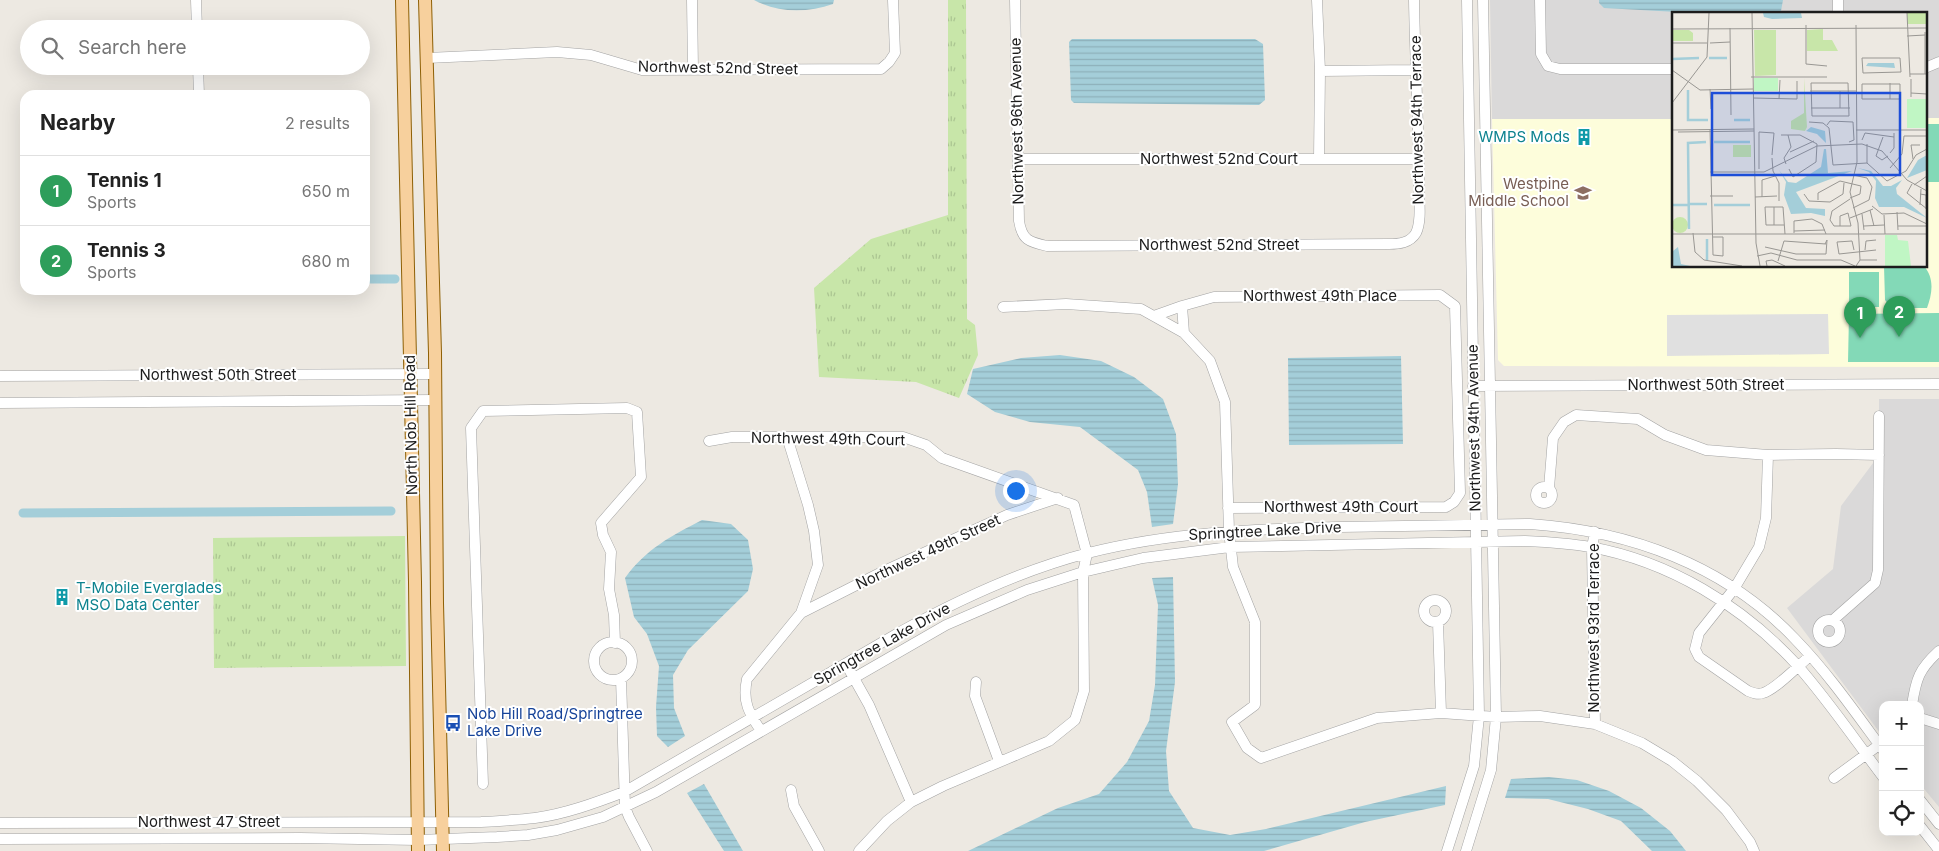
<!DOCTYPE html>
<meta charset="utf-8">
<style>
body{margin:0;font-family:Inter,sans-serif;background:#f6f6f6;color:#222}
.controls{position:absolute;right:15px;bottom:15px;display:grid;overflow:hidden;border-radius:10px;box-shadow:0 5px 20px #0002}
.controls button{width:45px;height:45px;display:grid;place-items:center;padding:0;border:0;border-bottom:1px solid #e0e0e0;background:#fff;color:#222;font:25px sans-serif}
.you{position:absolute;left:1015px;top:490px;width:18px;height:18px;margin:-12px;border:4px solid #fff;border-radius:50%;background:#1a73e8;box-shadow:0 0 0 8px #1a73e833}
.badge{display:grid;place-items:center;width:32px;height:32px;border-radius:50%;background:#c0090a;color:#fff;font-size:16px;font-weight:700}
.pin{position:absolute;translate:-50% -41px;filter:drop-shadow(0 1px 2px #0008)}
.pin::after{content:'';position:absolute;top:26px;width:18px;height:15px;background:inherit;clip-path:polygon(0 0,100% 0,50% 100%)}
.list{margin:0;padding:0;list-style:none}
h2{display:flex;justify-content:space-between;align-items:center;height:65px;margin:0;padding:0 20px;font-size:21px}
h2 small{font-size:16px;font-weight:400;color:#767676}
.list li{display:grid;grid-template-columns:32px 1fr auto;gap:15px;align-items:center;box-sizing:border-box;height:70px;padding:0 20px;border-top:1px solid #e0e0e0}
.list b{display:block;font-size:19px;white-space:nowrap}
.list p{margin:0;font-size:16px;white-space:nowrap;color:#767676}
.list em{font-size:16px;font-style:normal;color:#767676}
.icon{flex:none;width:28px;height:28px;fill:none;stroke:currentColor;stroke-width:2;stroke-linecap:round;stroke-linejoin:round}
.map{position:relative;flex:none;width:1939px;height:851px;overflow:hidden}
.search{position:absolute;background:#fff;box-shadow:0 5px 20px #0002;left:20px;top:20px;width:350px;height:55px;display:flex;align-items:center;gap:12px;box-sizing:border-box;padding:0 18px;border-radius:28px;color:#767676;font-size:19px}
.panel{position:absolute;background:#fff;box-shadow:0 5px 20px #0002;left:20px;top:90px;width:350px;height:205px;border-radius:15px}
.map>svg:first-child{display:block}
.residential{fill:#dad9d9}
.education{fill:#fdfddb}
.grass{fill:url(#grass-tufts)}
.pitch{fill:#83d9b7}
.parking{fill:#e0e0e0}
.water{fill:url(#water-rules)}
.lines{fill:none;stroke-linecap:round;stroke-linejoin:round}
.canal{stroke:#a4ced9;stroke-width:9}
.minor-casing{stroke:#a3a3a3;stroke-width:11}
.major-casing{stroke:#8e6006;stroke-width:14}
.minor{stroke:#fff;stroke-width:10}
.major{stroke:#f7d09d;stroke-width:12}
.labels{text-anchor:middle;stroke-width:4;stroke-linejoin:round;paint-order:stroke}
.street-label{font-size:15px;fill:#1c1c1c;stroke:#fff}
.culture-label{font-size:15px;fill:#0d838f;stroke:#fff;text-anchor:end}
.education-label{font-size:15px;fill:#785e54;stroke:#fff;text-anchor:end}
.transit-label{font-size:15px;fill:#164399;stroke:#fff;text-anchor:start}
.inset-river{fill:none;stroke:#a4ced9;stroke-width:2.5}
.inset-road{fill:none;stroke:#999793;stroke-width:1}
.view{fill:#1d4ed8;fill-opacity:0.15;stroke:#1d4ed8;stroke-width:2.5}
.inset-edge{fill:none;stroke:#1c1c1c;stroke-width:2.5}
</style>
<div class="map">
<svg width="1939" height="851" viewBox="0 0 1939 851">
<defs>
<pattern id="grass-tufts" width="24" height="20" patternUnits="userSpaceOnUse" patternTransform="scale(1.25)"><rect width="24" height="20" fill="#c8e6a9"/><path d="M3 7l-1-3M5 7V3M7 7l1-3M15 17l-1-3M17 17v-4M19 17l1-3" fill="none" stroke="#abc591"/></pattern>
<pattern id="water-rules" width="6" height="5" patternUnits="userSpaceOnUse" patternTransform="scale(1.25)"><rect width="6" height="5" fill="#a4ced9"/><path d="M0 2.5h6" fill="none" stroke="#8db0ba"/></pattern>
</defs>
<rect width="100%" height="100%" fill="#ede9e2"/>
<path class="residential" d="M1490,0H1939V118H1925V14H1673V119H1492Z
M1879,399H1939V807L1920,784V705H1883V737L1787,608L1833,569L1841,506L1879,455Z"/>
<path class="education" d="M1925,118H1939V367L1504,366L1498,360L1492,119H1673V266H1925Z"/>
<path class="grass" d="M948,0H966L967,319L975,325L978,355L959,398L916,382L819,377L814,288L871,239L948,215Z
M405,536L406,666L214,668L213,538Z"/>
<path class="pitch" d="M1925,124H1939V182H1925Z
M1884,266H1924C1935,279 1932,294 1927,308H1891L1885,300Z
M1849,272H1879V307H1849Z
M1939,313V362H1848L1849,314Z"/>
<path class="parking" d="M1828,314L1829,354L1667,356V315Z"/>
<path class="water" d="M754,0H834L833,4C807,13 778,13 754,0Z
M1599,0H1783L1781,11L1677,12L1604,8L1599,3Z
M1072,39H1255L1263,44L1265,100L1259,105L1074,103L1071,100L1069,42Z
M1060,355L1101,361L1134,377L1163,399L1176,434L1178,484L1173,524L1152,527L1147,492L1138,470L1080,427L1030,422L995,412L967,394L973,369L1021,358Z
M1401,356L1403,444L1289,445L1288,358Z
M702,520L731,524L748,540L753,569L748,591L688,650L673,675L674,708L685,736L668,747L657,736L656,707L659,666L647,634L634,617L625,578C646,549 671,536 702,520Z
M1173,577L1175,682L1166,751L1169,791L1193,828L1230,835L1266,829L1446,786L1445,805L1365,822L1264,851H968L1058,808L1099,794L1127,762L1149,721L1155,685L1158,605L1152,578Z
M1549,777L1577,780L1609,791L1641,808L1670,831L1686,851H1652L1621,821L1588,809L1548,799L1505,798L1511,779Z
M704,784L743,851H724L687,793Z"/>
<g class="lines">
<path class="canal" d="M365,279H395
M23,513L391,511"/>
<g class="minor-casing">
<path id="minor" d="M196,0L197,29
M692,0L693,69
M1015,0L1019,221C1022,240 1029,242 1047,246L1389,244C1399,244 1410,243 1416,233C1422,221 1419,201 1419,188C1419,125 1415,63 1414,0
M1317,0L1320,71L1319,158
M1540,0L1541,54L1548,66L1560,69H1673
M1838,0V14
M427,58L557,52L591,55L642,70L881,69L889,62L895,53L893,0
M198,66L199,95
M1925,68L1939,62
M1320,71L1415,70
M1019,159H1419
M1003,307L1066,304L1141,309L1184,333L1210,361L1225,402L1229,531L1233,567L1255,622V705L1232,722L1247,748L1261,758L1377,718L1441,713L1496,717L1540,716L1595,724L1642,743L1672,761L1697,781L1726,810L1750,842L1754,851
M1154,316L1182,306
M1184,333L1182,306L1214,297L1440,295L1455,306L1460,493L1454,502L1446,507L1228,508
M0,376L435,374
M1473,386L1939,384
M0,403L435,400
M709,441L732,437H903L926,445L942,458L1074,505L1087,554L1083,572L1084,691L1075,720L1049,741L943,786L911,802L887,821L859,851
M1768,455L1766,518L1759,547L1734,589L1699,633L1695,649L1699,657L1748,691C1753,693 1758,695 1763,693C1775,690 1800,664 1810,656
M1536 495a8 8 0 1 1 16 0a8 8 0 1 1-16 0Z
M1549,488L1553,438L1564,422L1576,415L1638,419L1665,435L1706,450L1768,455L1836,454L1879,455
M1424 611a11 11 0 1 1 22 0a11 11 0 1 1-22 0Z
M801,613L884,571L1007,515L1058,498
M1818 631a11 11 0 1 1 22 0a11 11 0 1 1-22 0Z
M1833,620L1875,583L1878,570L1879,416
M1438,622L1441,713
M594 661a19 19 0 1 1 38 0a19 19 0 1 1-38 0Z
M846,664L869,705L911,802
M621,678L625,807L629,817L647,851
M976,682L975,696L999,761
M1912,705C1916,679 1919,669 1939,651
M1920,718L1939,724
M1595,724L1592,547L1595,532
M761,731C749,713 742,702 747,679L801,613L818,565L814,531L808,505L787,437
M1834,778L1883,742
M483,784L471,428L483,411L627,408L637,412L641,477L601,523L603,535L611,552L609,589L614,615L615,643
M791,790L794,806L819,851
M1920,800L1939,824
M0,823L481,822C499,821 517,820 535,818C565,814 595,803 624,792L900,632C960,599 1022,570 1088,553C1171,532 1255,529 1340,527C1403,526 1467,525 1530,524C1630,531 1725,565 1795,639C1828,673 1855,712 1883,750
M1920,826L1939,850
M0,839L300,838L418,840L497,837L528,835L557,830L603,817L656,792L946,625L1027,590L1083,572L1143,558L1230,547L1525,541C1547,542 1568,543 1590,547C1669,561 1743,606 1797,665C1828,700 1855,740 1883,777
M1447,851L1474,766L1479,716L1467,0
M1466,851L1491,770L1496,717L1483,0"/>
</g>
<g class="major-casing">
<path id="major" d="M402,0L415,582L418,851
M425,0L435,353L437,603L443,851"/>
</g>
<use href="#minor" class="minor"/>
<use href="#major" class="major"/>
</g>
<defs>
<g id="building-bare" transform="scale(1.35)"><path d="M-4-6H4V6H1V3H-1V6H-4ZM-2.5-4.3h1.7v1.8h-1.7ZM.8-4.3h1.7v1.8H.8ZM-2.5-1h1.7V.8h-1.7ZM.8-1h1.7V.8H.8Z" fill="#0f9aa8" stroke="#fff" stroke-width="2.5" paint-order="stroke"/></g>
<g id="school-bare" transform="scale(1.35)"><path d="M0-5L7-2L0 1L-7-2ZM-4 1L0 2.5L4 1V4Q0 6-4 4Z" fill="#8d6e63" stroke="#fff" stroke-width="2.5" paint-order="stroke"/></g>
<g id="bus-bare" transform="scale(1.35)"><path d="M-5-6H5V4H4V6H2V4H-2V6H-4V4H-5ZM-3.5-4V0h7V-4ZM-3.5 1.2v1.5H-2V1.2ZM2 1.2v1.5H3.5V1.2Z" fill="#1a4fb4" stroke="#fff" stroke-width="2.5" paint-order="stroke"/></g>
</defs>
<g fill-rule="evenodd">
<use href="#building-bare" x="1584" y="137"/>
<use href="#school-bare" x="1583" y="193"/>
<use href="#building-bare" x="62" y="597"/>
<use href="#bus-bare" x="453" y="723"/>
</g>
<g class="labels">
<g class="street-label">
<text transform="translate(718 68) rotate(1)" y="5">Northwest 52nd Street</text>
<text transform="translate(1417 120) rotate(-91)" y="5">Northwest 94th Terrace</text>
<text transform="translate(1017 121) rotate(-91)" y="5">Northwest 96th Avenue</text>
<text x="1219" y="164">Northwest 52nd Court</text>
<text x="1219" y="250">Northwest 52nd Street</text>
<text x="1320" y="301">Northwest 49th Place</text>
<text x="218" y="380">Northwest 50th Street</text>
<text x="1706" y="390">Northwest 50th Street</text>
<text transform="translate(411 425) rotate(-91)" y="5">North Nob Hill Road</text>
<text transform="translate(1474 428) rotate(-91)" y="5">Northwest 94th Avenue</text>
<text transform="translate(828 439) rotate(1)" y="5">Northwest 49th Court</text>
<text x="1341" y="512">Northwest 49th Court</text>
<text transform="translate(1265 531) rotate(-3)" y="5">Springtree Lake Drive</text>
<text transform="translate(928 552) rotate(-25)" y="5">Northwest 49th Street</text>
<text transform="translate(1594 628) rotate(-90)" y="5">Northwest 93rd Terrace</text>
<text transform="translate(882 644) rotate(-29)" y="5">Springtree Lake Drive</text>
<text x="209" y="827">Northwest 47 Street</text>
</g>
<g class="culture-label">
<text x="1570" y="142">WMPS Mods</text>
<text x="76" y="593" text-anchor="start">T-Mobile Everglades<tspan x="76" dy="17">MSO Data Center</tspan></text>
</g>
<g class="education-label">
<text x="1569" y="189">Westpine<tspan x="1569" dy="17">Middle School</tspan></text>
</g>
<g class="transit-label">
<text x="467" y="719">Nob Hill Road/Springtree<tspan x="467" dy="17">Lake Drive</tspan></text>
</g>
</g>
<g transform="translate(1672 12)">
<rect width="255" height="255" fill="#ede9e2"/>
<path d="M235,1H254V12H235ZM151,17V28H160L166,39H135V18ZM0,18H17L21,21V29H0ZM82,18H104V63L83,64ZM132,66L135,115L133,119L119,117V109L132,101ZM61,133H79V145H61ZM0 213a8 8 0 1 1 16 0a8 8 0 1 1-16 0Z" fill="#c8e6a9"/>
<path d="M82,66H106V79H82ZM235,87H255V116H235ZM213,223H225L226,228L236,229L239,254H213Z" fill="#c0f6c4"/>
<path d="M91,1H129L130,6L100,7L92,5ZM222,51L223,56L194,54L196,51ZM139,115L153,119L154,131L145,122L134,119ZM152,137H154L156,161L180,159L124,180L134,196L153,197V204L139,201L119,202L112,183L114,170L107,158L116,170L124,171L149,155ZM255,143V158L235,166L246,148ZM186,156L199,159L211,174H219L230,168L224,176L225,182L255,206L232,195H207L203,186L204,169L197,160ZM6,235L9,252L18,254H0L1,239Z" fill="#a4ced9"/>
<path class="inset-river" d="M37,46H55M0,47L27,46M16,78V108H36M62,108H78M42,130H78M17,192H35M0,193H17M42,193H78M17,217L16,131L34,130M35,248V227"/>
<path class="inset-road" d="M80,1L84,231L88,254M235,1L238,65M134,13V52L155,54M184,13L185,150L178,180L186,211L188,248L184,254M58,16L59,103M0,17L255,16M253,20V62M235,24L253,23M0,31H35M38,31L58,30M190,46H228L229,60L191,61ZM0,58L28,78L81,77M238,62H254M79,65H155M239,67V85M139,71H176L177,104H140ZM218,71V87M190,72H228V87H190ZM38,77L39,97M138,79H185M168,79V96M239,81L255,82M81,86L125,87V69M107,87L108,68M0,91L35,45L37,1M139,96H178M137,110L151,111L157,116L161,153L195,151L215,169L234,159L244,143L255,137M155,113L158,109L181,110L182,128L177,130M38,117L41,243L51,244V225H41M0,118L82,117M184,118H255M6,120L82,119M109,123H128L145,132L144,150L121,165L117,157M211,125L204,144L210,148L216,144M190,128L193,121L222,125M118,140L142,129M218,141L222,136V121M100,146L101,159L107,171V189M241,147L239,133H248M195,151V132M114,152L112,146L119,135L116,123M218,156L230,142L232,124H255M87,157V120L102,121L100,143M38,160H92L145,134L190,132L210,139L235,168L255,179M181,163L195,166L200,175L197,188L181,196M240,172L235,181L255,197M242,173L255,164M132,182L137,189L158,190L171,182L172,171M248,182L254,183V197M38,184H61M83,185L105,184M90,185V168L103,164M146,188V181L168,169L189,174L188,182L178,186M248,193L249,177M200,194L210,202L232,201L255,212M102,195V213M198,198L202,214M225,200L226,218M190,202L192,218M212,203L213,222M178,206L201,197M112,213H94L93,195H111L113,222M168,214V204L176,201L179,214H162L158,208L160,199L178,187M192,214L212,213M226,214H255M122,219L153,218M21,221L23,240L32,248L70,254M122,221V209L140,207L150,212L154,222M0,222H255M93,235L124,242H154L155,228L153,232M182,238L180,229L165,230L167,242L204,238M193,238L194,229L204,228M85,244L99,241L125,248H169L183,254M188,248H205M106,249L112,229L154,232M95,254L94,249L100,248L113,254"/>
<path class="view" d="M40,81H228V163H40Z"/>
<rect width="255" height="255" class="inset-edge"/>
</g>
</svg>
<div class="controls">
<button>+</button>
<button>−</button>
<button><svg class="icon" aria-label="locate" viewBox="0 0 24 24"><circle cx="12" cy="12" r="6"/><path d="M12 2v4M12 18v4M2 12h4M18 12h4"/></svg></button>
</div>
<div class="you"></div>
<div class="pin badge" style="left:1860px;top:338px;background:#2e9e5b">1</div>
<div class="pin badge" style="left:1899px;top:337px;background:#2e9e5b">2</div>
<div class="search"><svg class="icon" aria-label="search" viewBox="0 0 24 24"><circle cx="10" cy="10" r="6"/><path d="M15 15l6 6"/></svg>Search here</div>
<section class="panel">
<h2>Nearby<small>2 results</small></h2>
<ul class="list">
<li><span class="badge" style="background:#2e9e5b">1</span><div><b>Tennis 1</b><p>Sports</p></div><em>650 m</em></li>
<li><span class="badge" style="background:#2e9e5b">2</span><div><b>Tennis 3</b><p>Sports</p></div><em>680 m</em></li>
</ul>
</section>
</div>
